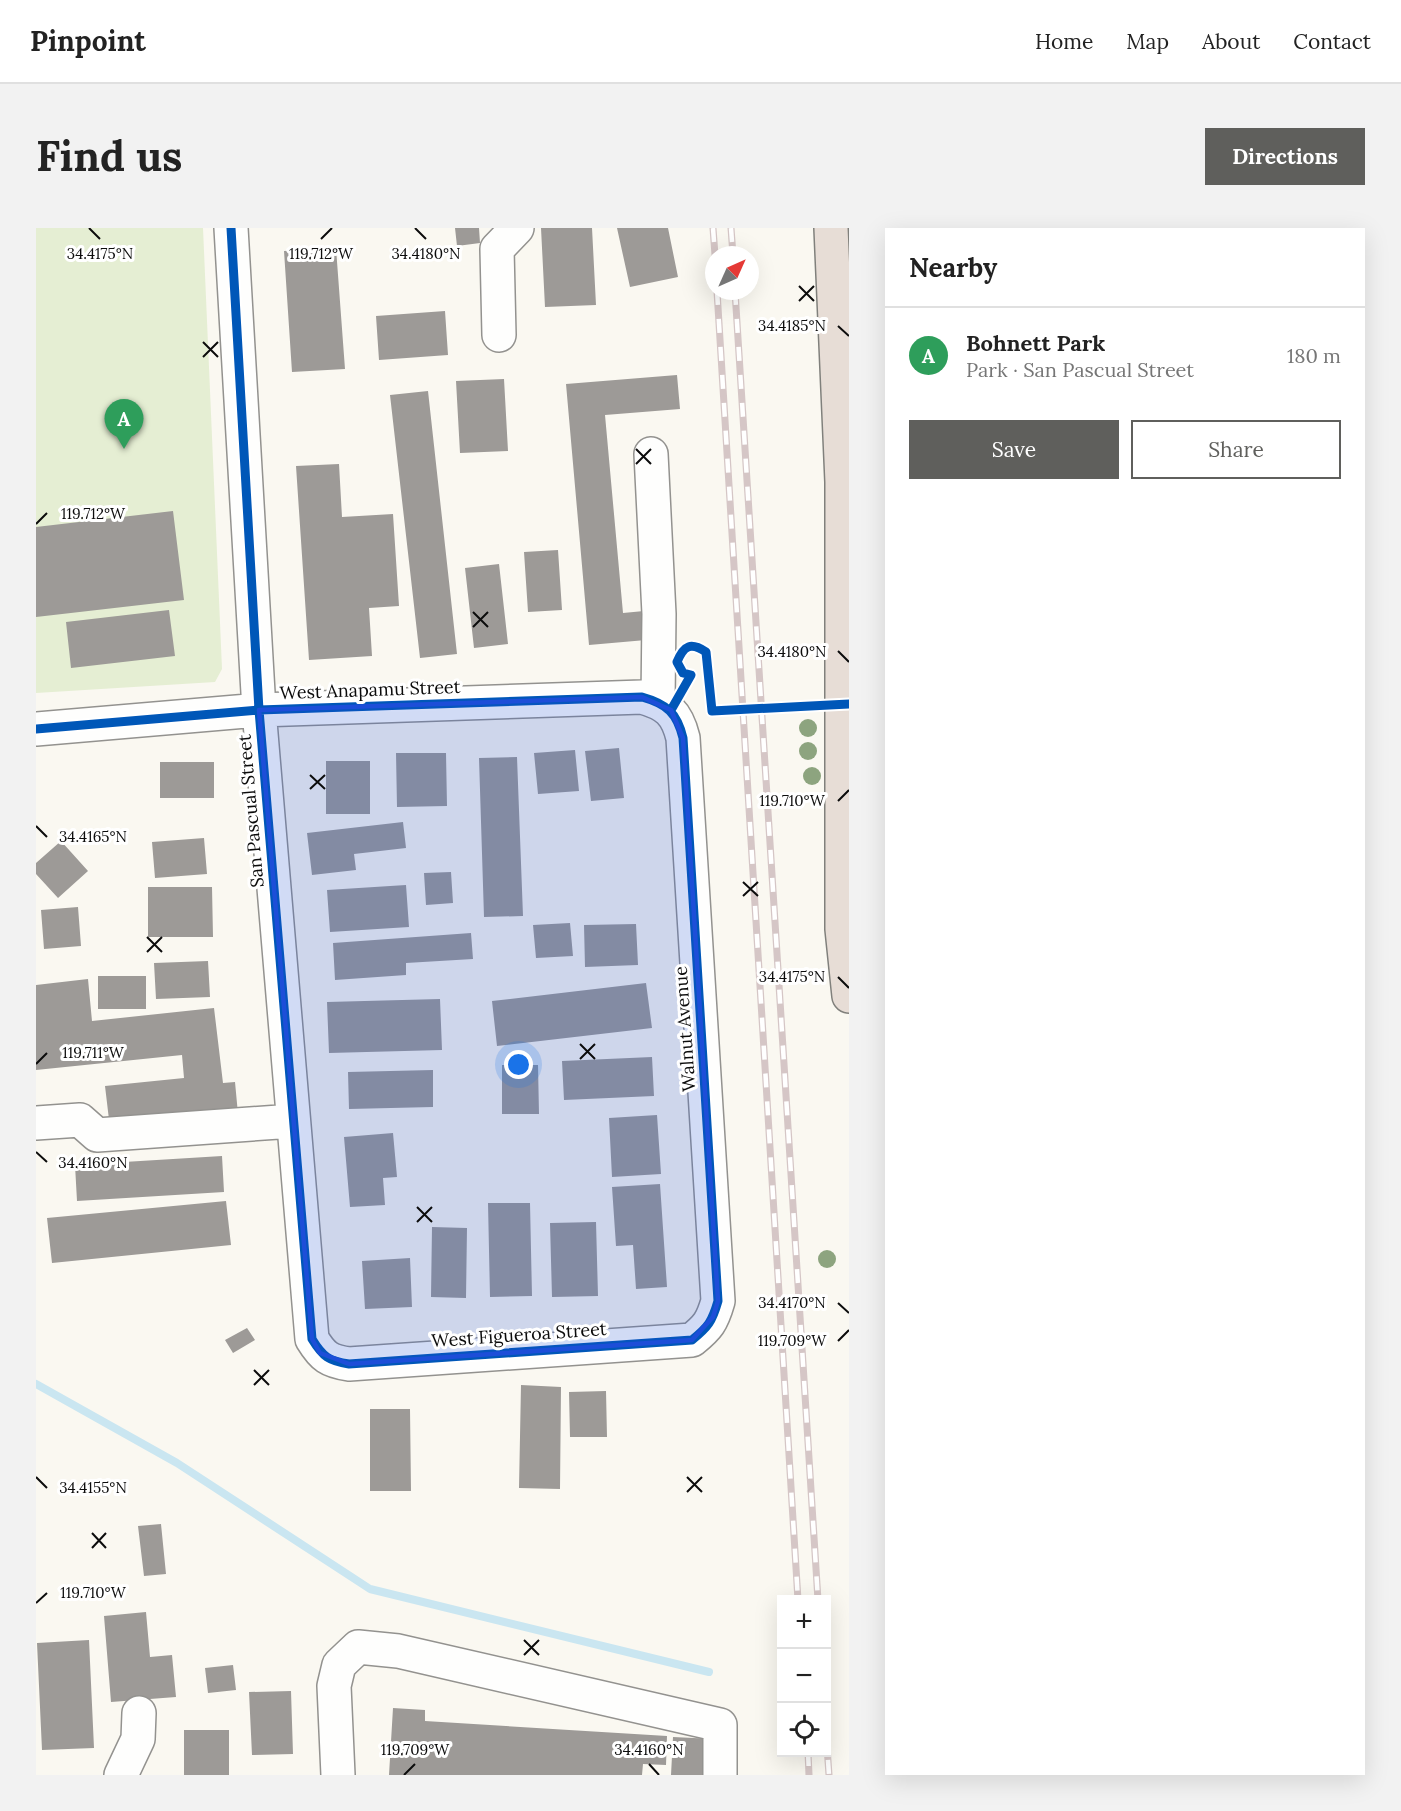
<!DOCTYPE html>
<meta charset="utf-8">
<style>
body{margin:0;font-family:Lora,serif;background:#f2f2f2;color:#222}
.controls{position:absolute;right:18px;bottom:18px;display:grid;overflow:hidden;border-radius:0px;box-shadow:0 6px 24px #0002}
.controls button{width:54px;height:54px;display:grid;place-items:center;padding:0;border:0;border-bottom:2px solid #e0e0e0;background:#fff;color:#222;font:30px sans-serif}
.compass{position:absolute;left:669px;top:18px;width:54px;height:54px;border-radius:50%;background:#fff;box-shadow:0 6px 24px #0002;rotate:45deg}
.you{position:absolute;left:483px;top:837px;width:21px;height:21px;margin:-15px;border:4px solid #fff;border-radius:50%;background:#1a73e8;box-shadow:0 0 0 9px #1a73e833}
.badge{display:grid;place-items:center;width:39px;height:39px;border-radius:50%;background:#5f5f5c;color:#fff;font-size:20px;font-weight:700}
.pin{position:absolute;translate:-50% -50px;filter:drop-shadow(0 2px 3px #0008)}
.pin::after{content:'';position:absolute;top:32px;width:21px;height:18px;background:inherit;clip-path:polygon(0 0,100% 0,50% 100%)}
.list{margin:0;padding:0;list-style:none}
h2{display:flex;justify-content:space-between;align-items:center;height:78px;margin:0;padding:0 24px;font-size:26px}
h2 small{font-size:20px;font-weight:400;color:#767676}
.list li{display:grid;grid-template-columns:39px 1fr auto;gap:18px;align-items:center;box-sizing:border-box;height:96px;padding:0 24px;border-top:2px solid #e0e0e0}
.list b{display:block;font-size:22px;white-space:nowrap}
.list p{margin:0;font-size:20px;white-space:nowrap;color:#767676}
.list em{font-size:20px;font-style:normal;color:#767676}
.actions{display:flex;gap:12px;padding:18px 24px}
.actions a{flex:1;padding:14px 0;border:2px solid #5f5f5c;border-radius:0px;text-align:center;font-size:21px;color:#5f5f5c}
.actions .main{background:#5f5f5c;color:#fff}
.icon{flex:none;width:33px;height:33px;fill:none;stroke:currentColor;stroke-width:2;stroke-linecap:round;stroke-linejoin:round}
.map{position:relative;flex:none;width:813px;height:1547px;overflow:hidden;border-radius:0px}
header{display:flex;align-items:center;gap:36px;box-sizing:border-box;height:84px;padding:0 30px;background:#fff;border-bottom:2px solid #e0e0e0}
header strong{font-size:28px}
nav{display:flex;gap:33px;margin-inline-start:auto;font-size:21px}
.intro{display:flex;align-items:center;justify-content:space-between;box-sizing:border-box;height:144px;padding:0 36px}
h1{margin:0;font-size:42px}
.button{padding:15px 27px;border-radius:0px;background:#5f5f5c;color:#fff;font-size:21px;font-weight:700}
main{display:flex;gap:36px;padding:0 36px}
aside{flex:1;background:#fff;border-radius:0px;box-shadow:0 6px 24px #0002}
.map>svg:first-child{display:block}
.green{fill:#e5eed3}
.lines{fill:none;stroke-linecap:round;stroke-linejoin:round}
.stream{stroke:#cae6f1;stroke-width:8}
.building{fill:#9d9a97}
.minor-casing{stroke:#93928f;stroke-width:36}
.highway-casing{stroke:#80807c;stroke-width:36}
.minor{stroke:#fefefd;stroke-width:33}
.highway{stroke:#e7ddd6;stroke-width:33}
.rail-casing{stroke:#d5c6c6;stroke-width:7}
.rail{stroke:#fff;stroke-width:4.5;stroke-dasharray:14;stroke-linecap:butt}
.cycleway-casing{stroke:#fff;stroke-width:13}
.cycleway{stroke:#0057b8;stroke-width:9}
.tree{fill:#8da47f}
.marked{fill:#1d4ed8;fill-opacity:0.2;stroke:#1d4ed8;stroke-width:4.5;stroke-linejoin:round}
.ticks{fill:none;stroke:#0c0c0c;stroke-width:2}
.labels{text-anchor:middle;stroke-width:6;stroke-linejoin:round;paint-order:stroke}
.street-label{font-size:18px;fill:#0c0c0c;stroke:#fff}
.ticks-label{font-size:15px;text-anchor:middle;fill:#0c0c0c;stroke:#fff;stroke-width:6;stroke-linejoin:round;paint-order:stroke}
</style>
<header>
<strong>Pinpoint</strong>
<nav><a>Home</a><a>Map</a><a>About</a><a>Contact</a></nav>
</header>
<div class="intro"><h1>Find us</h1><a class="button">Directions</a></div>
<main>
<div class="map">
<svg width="813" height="1547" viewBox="0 0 813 1547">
<rect width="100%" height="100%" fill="#faf8f1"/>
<path class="green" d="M0,0H167L186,441L179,454L0,465Z"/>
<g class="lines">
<path class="stream" d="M0,1156L141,1235L334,1361L673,1444"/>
</g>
<path class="building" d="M419,0H443L444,15L421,18Z
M505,0H556L560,77L509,79Z
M581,0H632L642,49L594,59Z
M300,20L309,141L256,144L248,23Z
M409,83L412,127L343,132L340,88Z
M641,147L644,181L569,187L587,385L608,383L610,412L553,417L530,156Z
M468,151L472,223L424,225L420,153Z
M392,163L421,426L384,430L354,167Z
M303,236L306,289L357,286L363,378L333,380L336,428L273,432L260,238Z
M137,283L148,372L0,389V299Z
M522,322L526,382L492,384L488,324Z
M463,336L472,416L438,420L429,340Z
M133,382L139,428L35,440L30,394Z
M583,520L588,570L555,573L549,523Z
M539,522L543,563L502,566L498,525Z
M360,525H410L411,578L361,579Z
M481,529L487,688L448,689L443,530Z
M290,533H334V586H290Z
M124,534H178V570H124Z
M367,594L370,620L318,626L320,642L276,647L271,605Z
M168,610L171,646L119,650L116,614Z
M25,613L52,643L22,670L0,646V635Z
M415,644L417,675L390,677L388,645Z
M370,657L373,699L294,704L291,662Z
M112,659H176L177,709H112Z
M42,679L45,718L8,721L5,682Z
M534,695L537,728L500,730L497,697Z
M600,696L602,737L549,739L548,697Z
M435,705L437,731L370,735V747L299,752L297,715Z
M172,733L174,769L120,771L118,735Z
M62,748H110V781H62Z
M52,751L56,793L178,780L187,855L199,854L202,886L74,900L69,858L148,850L146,827L0,842V757Z
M610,755L616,800L461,818L456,773Z
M404,771L406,822L293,825L291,774Z
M616,829L618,868L528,872L526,833Z
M466,837H502L503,886H466Z
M397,842V879L313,881L312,844Z
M621,887L625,946L576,949L573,890Z
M357,905L361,949L347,950L349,977L314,979L308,909Z
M186,928L188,964L41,973L39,937Z
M624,956L631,1059L600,1061L597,1017L580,1018L576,959Z
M190,973L195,1017L16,1035L11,990Z
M452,975H494L496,1068L454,1069Z
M560,994L562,1068L516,1069L514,995Z
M396,999L431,1000L430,1070L395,1069Z
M374,1030L376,1079L329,1081L326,1033Z
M211,1100L219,1112L197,1125L189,1112Z
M485,1157L525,1159L524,1261L483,1260Z
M570,1163L571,1209H534L533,1164Z
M334,1181H374L375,1263H334Z
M125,1296L130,1346L108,1348L102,1298Z
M110,1384L114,1429L136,1427L140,1469L75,1474L68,1388Z
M53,1412L58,1520L6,1522L1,1415Z
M197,1437L200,1462L172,1465L169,1440Z
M255,1463L257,1526L216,1527L213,1464Z
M357,1480L389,1482V1493L631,1508L630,1537L607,1536L606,1547H353Z
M148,1502H193V1547H148Z
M637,1509L678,1511L676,1547H635Z"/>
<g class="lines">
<g class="minor-casing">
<path id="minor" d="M463,107L461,21L481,0
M615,226L623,386L622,473
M0,501L223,482L606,469C631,476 641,485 647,510L682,1073C676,1094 672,1099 656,1112L313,1136C293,1133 287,1129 276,1111L223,482L195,0
M0,895L44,892L61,907L257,893
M85,1547L102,1511L103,1485
M302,1547L298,1458L303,1437L322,1419L362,1423L684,1497V1547"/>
</g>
<g class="highway-casing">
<path id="highway" d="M795,0L806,254L809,277
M806,254V701L813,768"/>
</g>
<use href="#minor" class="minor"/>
<use href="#highway" class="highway"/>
<g class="rail-casing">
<path id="rail" d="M677,0L679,27
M695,0L697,27
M681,63L762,1372
M699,63L782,1372
M790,1504L793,1547
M772,1524L773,1547"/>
</g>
<use href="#rail" class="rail"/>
<g class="cycleway-casing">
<path id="cycleway" d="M635,482L655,447L647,445L641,434C648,417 655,414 670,424L676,483L813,476
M0,501L223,482L606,469C631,476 641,485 647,510L682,1073C676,1094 672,1099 656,1112L313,1136C293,1133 287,1129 276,1111L223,482L195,0"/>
</g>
<use href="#cycleway" class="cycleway"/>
</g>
<g class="tree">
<circle cx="772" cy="500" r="9"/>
<circle cx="772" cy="523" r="9"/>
<circle cx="776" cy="548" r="9"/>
<circle cx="791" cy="1031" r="9"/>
</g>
<path class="marked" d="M606,469L635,482L647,510L682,1073L677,1089L656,1112L313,1136L284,1125L276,1111L223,482Z"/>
<path class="ticks" d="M53,0L64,11M379,0L390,11M285,11L296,0M763,58L778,73M763,73L778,58M802,98L813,108M167,114L182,129M167,129L182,114M600,221L615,236M600,236L615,221M0,296L11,285M437,384L452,399M437,399L452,384M802,423L813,434M274,547L289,561M274,561L289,547M802,573L813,562M0,598L11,609M707,654L722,668M707,668L722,654M111,709L126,724M111,724L126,709M802,749L813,760M544,816L559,831M544,831L559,816M0,836L11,825M0,924L11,934M381,979L396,994M381,994L396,979M802,1075L813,1085M802,1113L813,1102M218,1142L233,1157M218,1157L233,1142M0,1249L11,1260M651,1249L666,1264M651,1264L666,1249M56,1305L70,1320M56,1320L70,1305M0,1375L11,1365M488,1412L503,1427M488,1427L503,1412M613,1536L623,1547M368,1547L379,1536"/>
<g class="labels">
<g class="street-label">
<text transform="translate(334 462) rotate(-2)" y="6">West Anapamu Street</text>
<text transform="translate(215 583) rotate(-95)" y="6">San Pascual Street</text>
<text transform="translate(649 801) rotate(-94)" y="6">Walnut Avenue</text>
<text transform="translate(483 1107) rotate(-4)" y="6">West Figueroa Street</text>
</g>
</g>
<g class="ticks-label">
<text x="64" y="31">34.4175°N</text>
<text x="285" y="31">119.712°W</text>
<text x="390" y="31">34.4180°N</text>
<text x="756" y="103">34.4185°N</text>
<text x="57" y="291">119.712°W</text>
<text x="756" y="429">34.4180°N</text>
<text x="756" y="578">119.710°W</text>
<text x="57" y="614">34.4165°N</text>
<text x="756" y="754">34.4175°N</text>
<text x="57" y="830">119.711°W</text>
<text x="57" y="940">34.4160°N</text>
<text x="756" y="1080">34.4170°N</text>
<text x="756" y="1118">119.709°W</text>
<text x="57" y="1265">34.4155°N</text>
<text x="57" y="1370">119.710°W</text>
<text x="379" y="1527">119.709°W</text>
<text x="613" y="1527">34.4160°N</text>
</g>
</svg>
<div class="controls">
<button>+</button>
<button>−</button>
<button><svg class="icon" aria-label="locate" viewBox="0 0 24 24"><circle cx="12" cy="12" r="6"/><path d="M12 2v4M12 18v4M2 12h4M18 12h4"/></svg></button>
</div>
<svg class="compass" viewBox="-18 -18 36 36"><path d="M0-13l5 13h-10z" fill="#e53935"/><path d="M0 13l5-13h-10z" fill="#767676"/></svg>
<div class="you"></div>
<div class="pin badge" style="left:88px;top:221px;background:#2e9e5b">A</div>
</div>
<aside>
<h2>Nearby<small></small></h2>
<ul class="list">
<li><span class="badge" style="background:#2e9e5b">A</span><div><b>Bohnett Park</b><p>Park · San Pascual Street</p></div><em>180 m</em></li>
</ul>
<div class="actions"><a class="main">Save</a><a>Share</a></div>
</aside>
</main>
